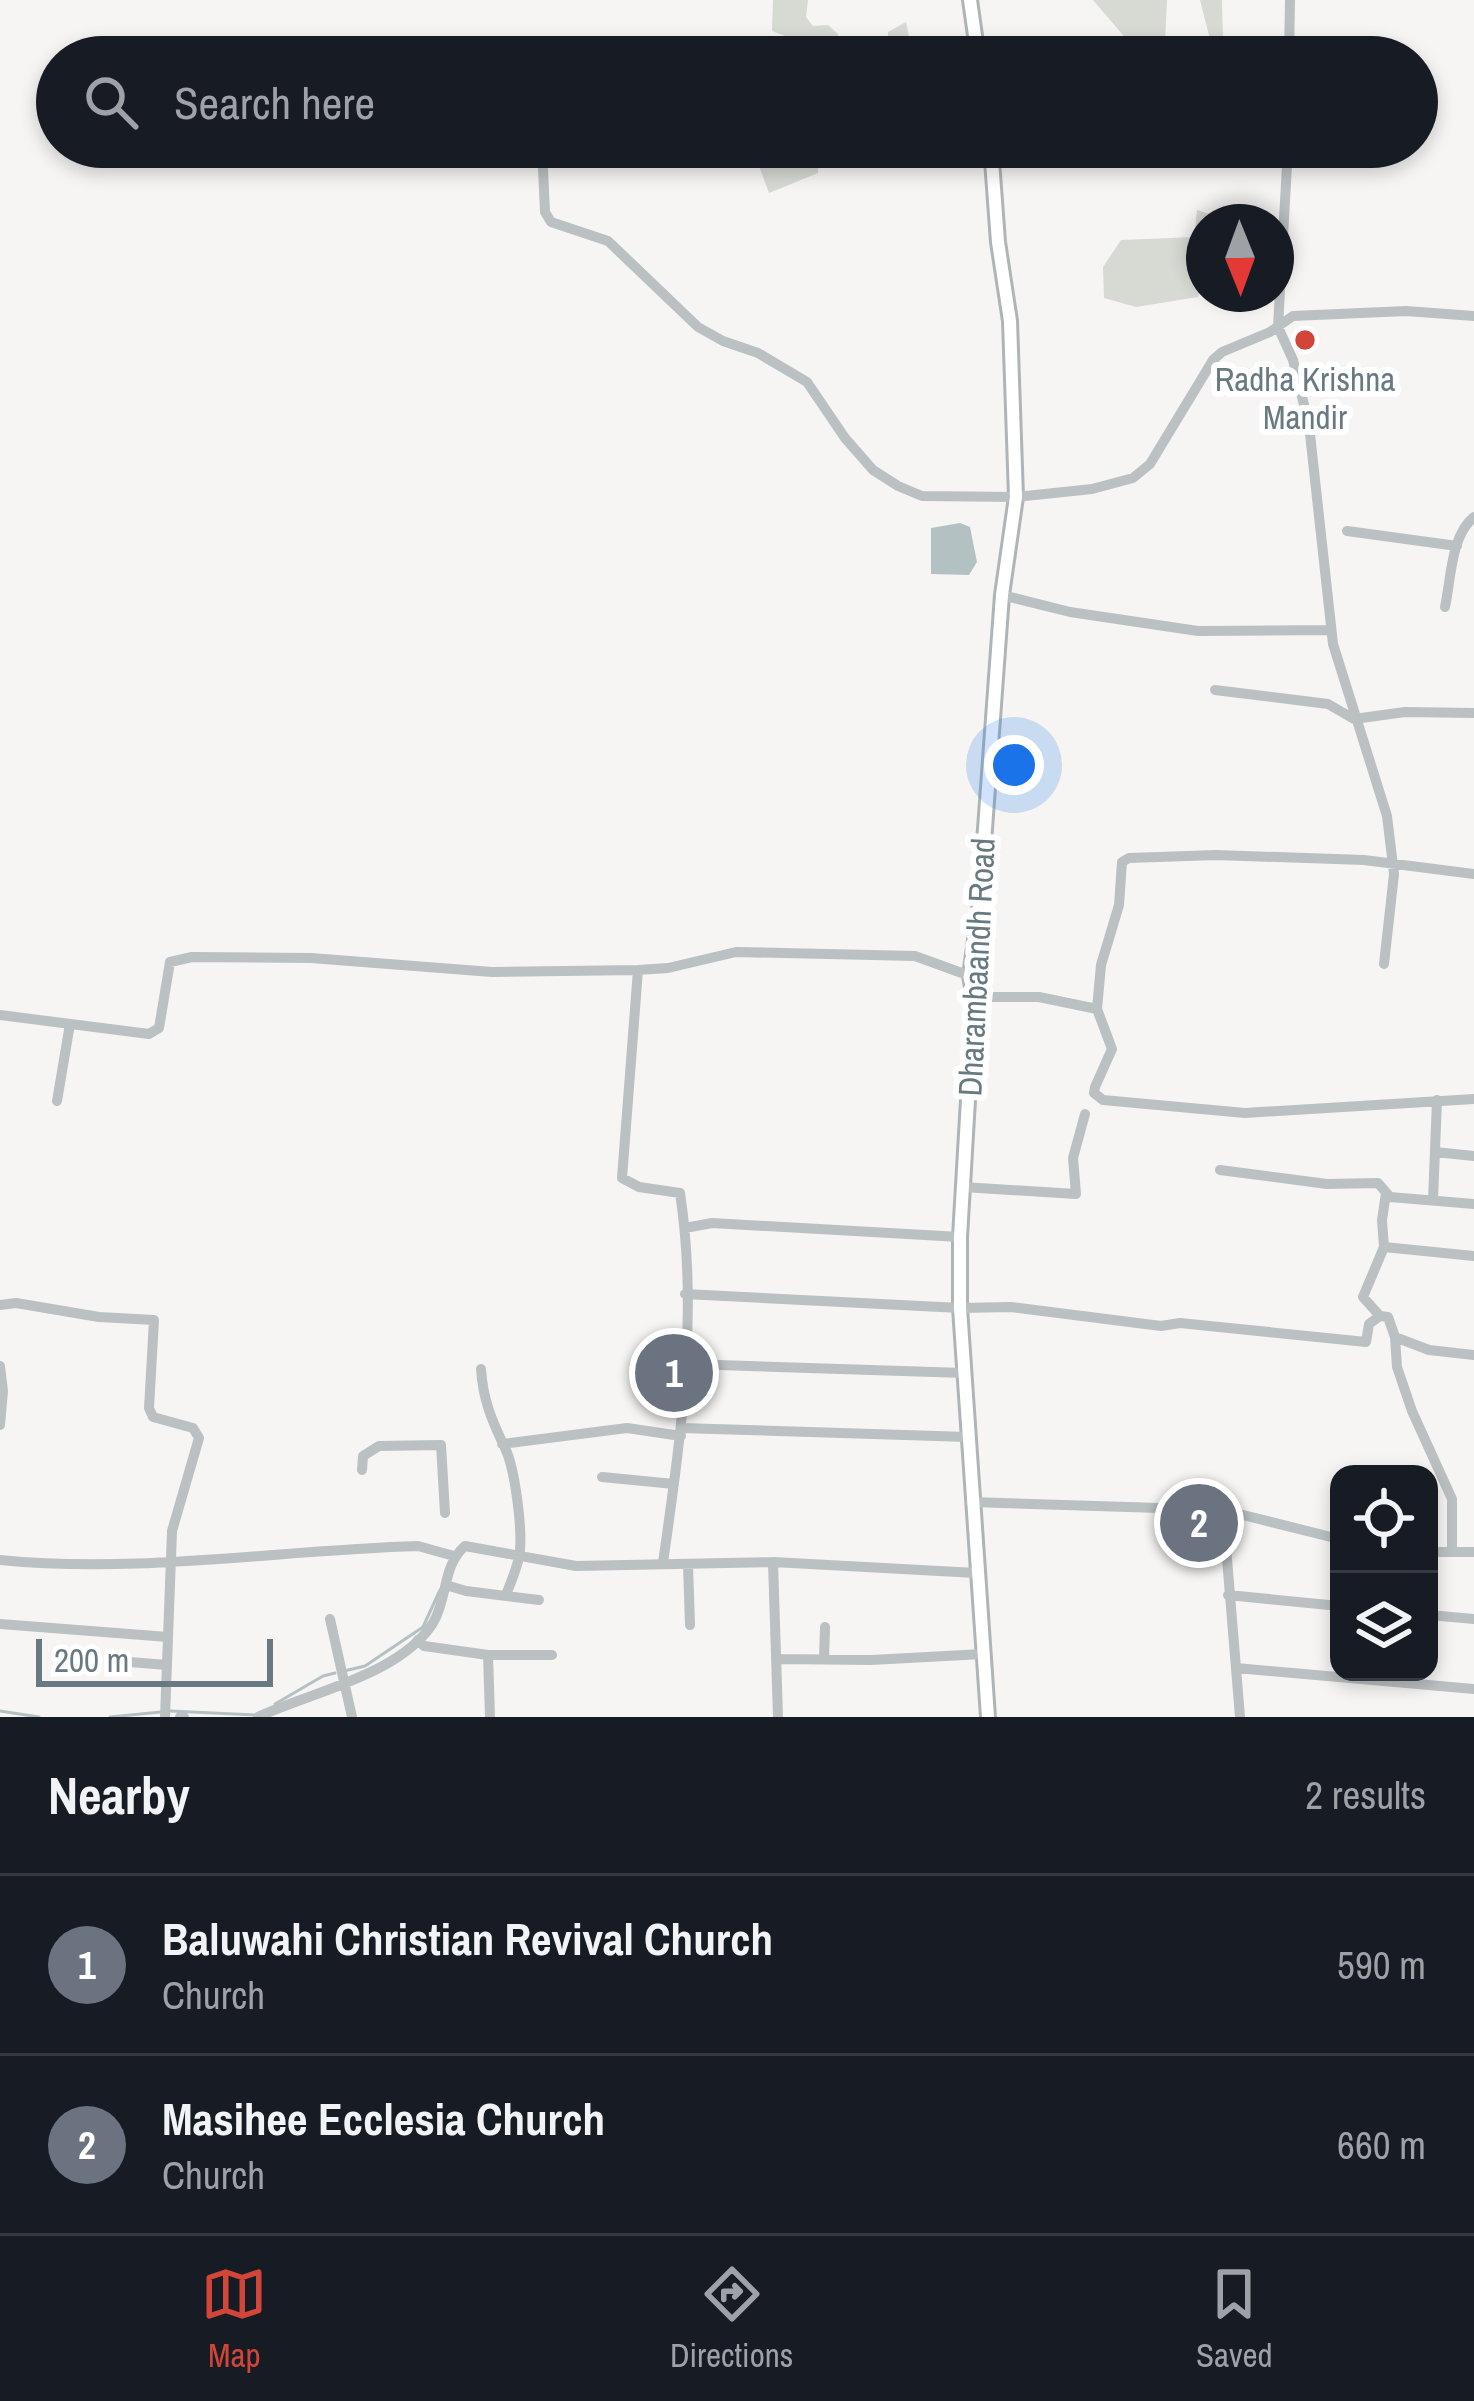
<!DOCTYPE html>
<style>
body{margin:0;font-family:"Archivo Narrow",sans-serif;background:#242831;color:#f1f3f6}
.controls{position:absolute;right:36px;bottom:36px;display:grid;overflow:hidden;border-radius:24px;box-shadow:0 6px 18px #0003}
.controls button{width:108px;height:108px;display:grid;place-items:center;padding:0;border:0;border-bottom:3px solid #363941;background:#171b24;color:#f1f3f6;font:60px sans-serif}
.compass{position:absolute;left:1186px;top:204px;width:108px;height:108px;border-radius:50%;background:#171b24;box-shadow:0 6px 18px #0003;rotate:179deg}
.scale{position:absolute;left:36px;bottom:30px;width:237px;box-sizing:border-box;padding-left:12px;border:6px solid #687981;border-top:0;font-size:33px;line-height:42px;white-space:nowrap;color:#687981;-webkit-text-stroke:9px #fff;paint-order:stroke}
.you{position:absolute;left:1014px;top:765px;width:42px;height:42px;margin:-30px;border:9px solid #fff;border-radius:50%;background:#1a73e8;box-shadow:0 0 0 18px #1a73e833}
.badge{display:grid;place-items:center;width:78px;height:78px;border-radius:50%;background:#d14638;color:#fff;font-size:39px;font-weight:700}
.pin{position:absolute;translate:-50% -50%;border:6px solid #fff;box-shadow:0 3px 12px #0006}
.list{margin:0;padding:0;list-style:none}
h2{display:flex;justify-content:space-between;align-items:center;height:156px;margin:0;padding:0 48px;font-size:51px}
h2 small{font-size:39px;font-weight:400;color:#9ea1a6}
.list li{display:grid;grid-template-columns:78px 1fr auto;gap:36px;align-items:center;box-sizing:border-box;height:180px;padding:0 48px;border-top:3px solid #363941}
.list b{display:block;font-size:45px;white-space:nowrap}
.list p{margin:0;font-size:39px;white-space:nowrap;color:#9ea1a6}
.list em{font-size:39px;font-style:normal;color:#9ea1a6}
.icon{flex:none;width:66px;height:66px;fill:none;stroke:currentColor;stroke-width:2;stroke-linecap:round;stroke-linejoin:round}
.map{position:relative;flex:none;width:1474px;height:1717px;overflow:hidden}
.search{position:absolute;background:#171b24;box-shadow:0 6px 18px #0003;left:36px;right:36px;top:36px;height:132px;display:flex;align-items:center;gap:30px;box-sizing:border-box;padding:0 42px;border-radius:66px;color:#9ea1a6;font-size:45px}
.sheet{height:516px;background:#171b24}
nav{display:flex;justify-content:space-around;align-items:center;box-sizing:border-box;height:168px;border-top:3px solid #363941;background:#171b24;font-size:33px;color:#9ea1a6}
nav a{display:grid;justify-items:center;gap:6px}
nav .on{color:#d14638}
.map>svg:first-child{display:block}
.green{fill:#d6dad3}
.water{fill:#b4c1c3}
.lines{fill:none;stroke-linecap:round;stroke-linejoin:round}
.stream{stroke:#b4c1c3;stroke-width:3}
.major-casing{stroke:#afb4b7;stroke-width:18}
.minor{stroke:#bbc0c2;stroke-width:10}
.major{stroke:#fff;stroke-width:12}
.poi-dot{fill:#d14638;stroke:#fff;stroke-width:4.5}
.labels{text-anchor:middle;stroke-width:12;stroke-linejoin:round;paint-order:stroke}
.poi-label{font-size:33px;fill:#687981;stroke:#fff}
.street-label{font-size:33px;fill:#687981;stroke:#fff}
</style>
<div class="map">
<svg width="1474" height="1717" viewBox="0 0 1474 1717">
<rect width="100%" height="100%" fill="#f6f5f3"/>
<path class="green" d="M773,0H808L806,17L813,26L828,25L838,34L839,44L850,56H855L856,43L888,45V32L906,22L913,57H790V38L772,31Z
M1093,0H1167L1165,43L1140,55Z
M1200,0H1222L1223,42L1211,43Z
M752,147H907L905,156L819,155L818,173L769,193Z
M1197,210L1223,218L1222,222H1204V279L1198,297L1136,307L1104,298L1103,267L1121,240L1194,237Z"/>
<path class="water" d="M960,523L970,527L977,562L969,575L931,574V528Z"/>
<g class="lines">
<path class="stream" d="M344,1671L365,1666L423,1627L440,1590
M275,1704L323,1676L335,1673
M0,1711L39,1717
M170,1711L256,1715
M110,1717L161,1712"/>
<g class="major-casing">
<path id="major" d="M970,0L978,57
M988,1717L960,1308V1237L974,997L970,976L979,911L1002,595L1016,497L1010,321L998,242L991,147"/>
</g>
<path class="minor" d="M1289,57L1290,0
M542,147L545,212L551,222L608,241L698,327L723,341L758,353L807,382L845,438L873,470L898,486L922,496L1016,497L1092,489L1133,478L1150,464L1213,360L1222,352L1270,332L1293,316L1406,311L1474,316
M1288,147L1278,327L1293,360L1309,425L1333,644L1387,816L1394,874L1384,964
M1347,531L1457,546
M1002,595L1070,612L1198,631L1330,630
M1445,607C1451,579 1451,535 1474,517
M1215,690L1328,704L1354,719L1405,712L1474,713
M638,970L622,1178L639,1187L680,1193C699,1317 680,1441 663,1563
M974,997H1039L1097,1009L1112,1049L1095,1087L1094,1093L1103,1100L1245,1113L1474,1099
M1097,1009L1101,965L1119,905L1122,862L1129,858L1216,855L1364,860L1474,874
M0,1015L149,1034L159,1028L170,962L192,957L311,958L492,972L638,970L668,968L736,952L915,956L970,976
M57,1101L70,1024
M1435,1152L1474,1156
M1220,1170L1327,1184L1378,1183L1390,1197L1474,1204
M963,1187L1076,1194L1073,1158L1085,1114
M1386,1193L1382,1220L1384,1247L1474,1256
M1433,1200L1437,1100
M685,1228L712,1223L960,1237
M685,1294L960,1308L1011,1307L1161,1326L1180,1323L1366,1342L1369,1324L1380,1316L1388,1317L1395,1337L1397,1367L1412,1411L1452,1499V1552
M0,1305L16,1303L99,1317L154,1320L149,1408L153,1417L193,1428L199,1438L172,1531L165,1717
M1380,1316L1363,1297L1384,1247
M1395,1337L1429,1350L1474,1355
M688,1364L964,1373
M0,1366L3,1391L0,1425
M481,1369C483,1400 492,1421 505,1448C515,1468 522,1527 520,1550C519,1565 511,1581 506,1595
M681,1428L968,1437
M502,1444L627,1428L681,1436
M362,1470L363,1456L379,1446L441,1445L445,1513
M602,1477L674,1484
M971,1502L1223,1510L1339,1539
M1223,1510L1240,1717
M1429,1552H1474
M0,1560C140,1574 278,1550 418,1546L454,1556
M773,1562L778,1717
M688,1565L690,1625
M446,1585L466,1591L539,1600
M1228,1595L1339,1606
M1429,1615L1474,1619
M330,1619L352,1717
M0,1624L168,1637
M418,1640L424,1646L488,1655L490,1717
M488,1655H552
M778,1659L871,1660L983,1654
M824,1659L825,1627
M117,1661L167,1665
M1236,1668L1474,1689
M180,1717H184
M258,1717C311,1692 400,1675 433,1623C448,1598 442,1566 465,1546L576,1566L773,1562L976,1573"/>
<use href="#major" class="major"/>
</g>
<circle class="poi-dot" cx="1305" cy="340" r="12"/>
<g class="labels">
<g class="poi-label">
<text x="1305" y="391">Radha Krishna<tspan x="1305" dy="38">Mandir</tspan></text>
</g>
<g class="street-label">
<text transform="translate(976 967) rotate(-87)" y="12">Dharambaandh Road</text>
</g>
</g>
</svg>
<div class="controls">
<button><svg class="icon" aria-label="locate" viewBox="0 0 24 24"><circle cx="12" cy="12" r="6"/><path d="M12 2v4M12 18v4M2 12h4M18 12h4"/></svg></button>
<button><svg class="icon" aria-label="layers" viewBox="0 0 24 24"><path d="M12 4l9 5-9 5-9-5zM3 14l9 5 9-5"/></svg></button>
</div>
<svg class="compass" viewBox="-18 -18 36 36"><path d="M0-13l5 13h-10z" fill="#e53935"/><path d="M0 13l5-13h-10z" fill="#9ea1a6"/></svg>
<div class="scale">200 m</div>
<div class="you"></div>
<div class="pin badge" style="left:674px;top:1373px;background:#6b7280">1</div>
<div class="pin badge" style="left:1199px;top:1523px;background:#6b7280">2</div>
<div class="search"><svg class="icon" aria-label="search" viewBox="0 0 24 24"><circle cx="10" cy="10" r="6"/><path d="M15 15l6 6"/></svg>Search here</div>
</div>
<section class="sheet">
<h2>Nearby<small>2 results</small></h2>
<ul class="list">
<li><span class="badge" style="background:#6b7280">1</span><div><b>Baluwahi Christian Revival Church</b><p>Church</p></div><em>590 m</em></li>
<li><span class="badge" style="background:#6b7280">2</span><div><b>Masihee Ecclesia Church</b><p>Church</p></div><em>660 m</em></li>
</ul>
</section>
<nav>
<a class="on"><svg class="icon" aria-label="map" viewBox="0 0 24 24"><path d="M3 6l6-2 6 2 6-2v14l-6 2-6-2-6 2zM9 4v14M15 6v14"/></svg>Map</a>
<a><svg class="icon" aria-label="directions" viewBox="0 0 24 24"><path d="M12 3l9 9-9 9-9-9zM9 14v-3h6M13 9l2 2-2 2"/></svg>Directions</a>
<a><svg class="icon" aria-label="saved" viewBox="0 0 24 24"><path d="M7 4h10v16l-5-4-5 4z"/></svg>Saved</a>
</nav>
